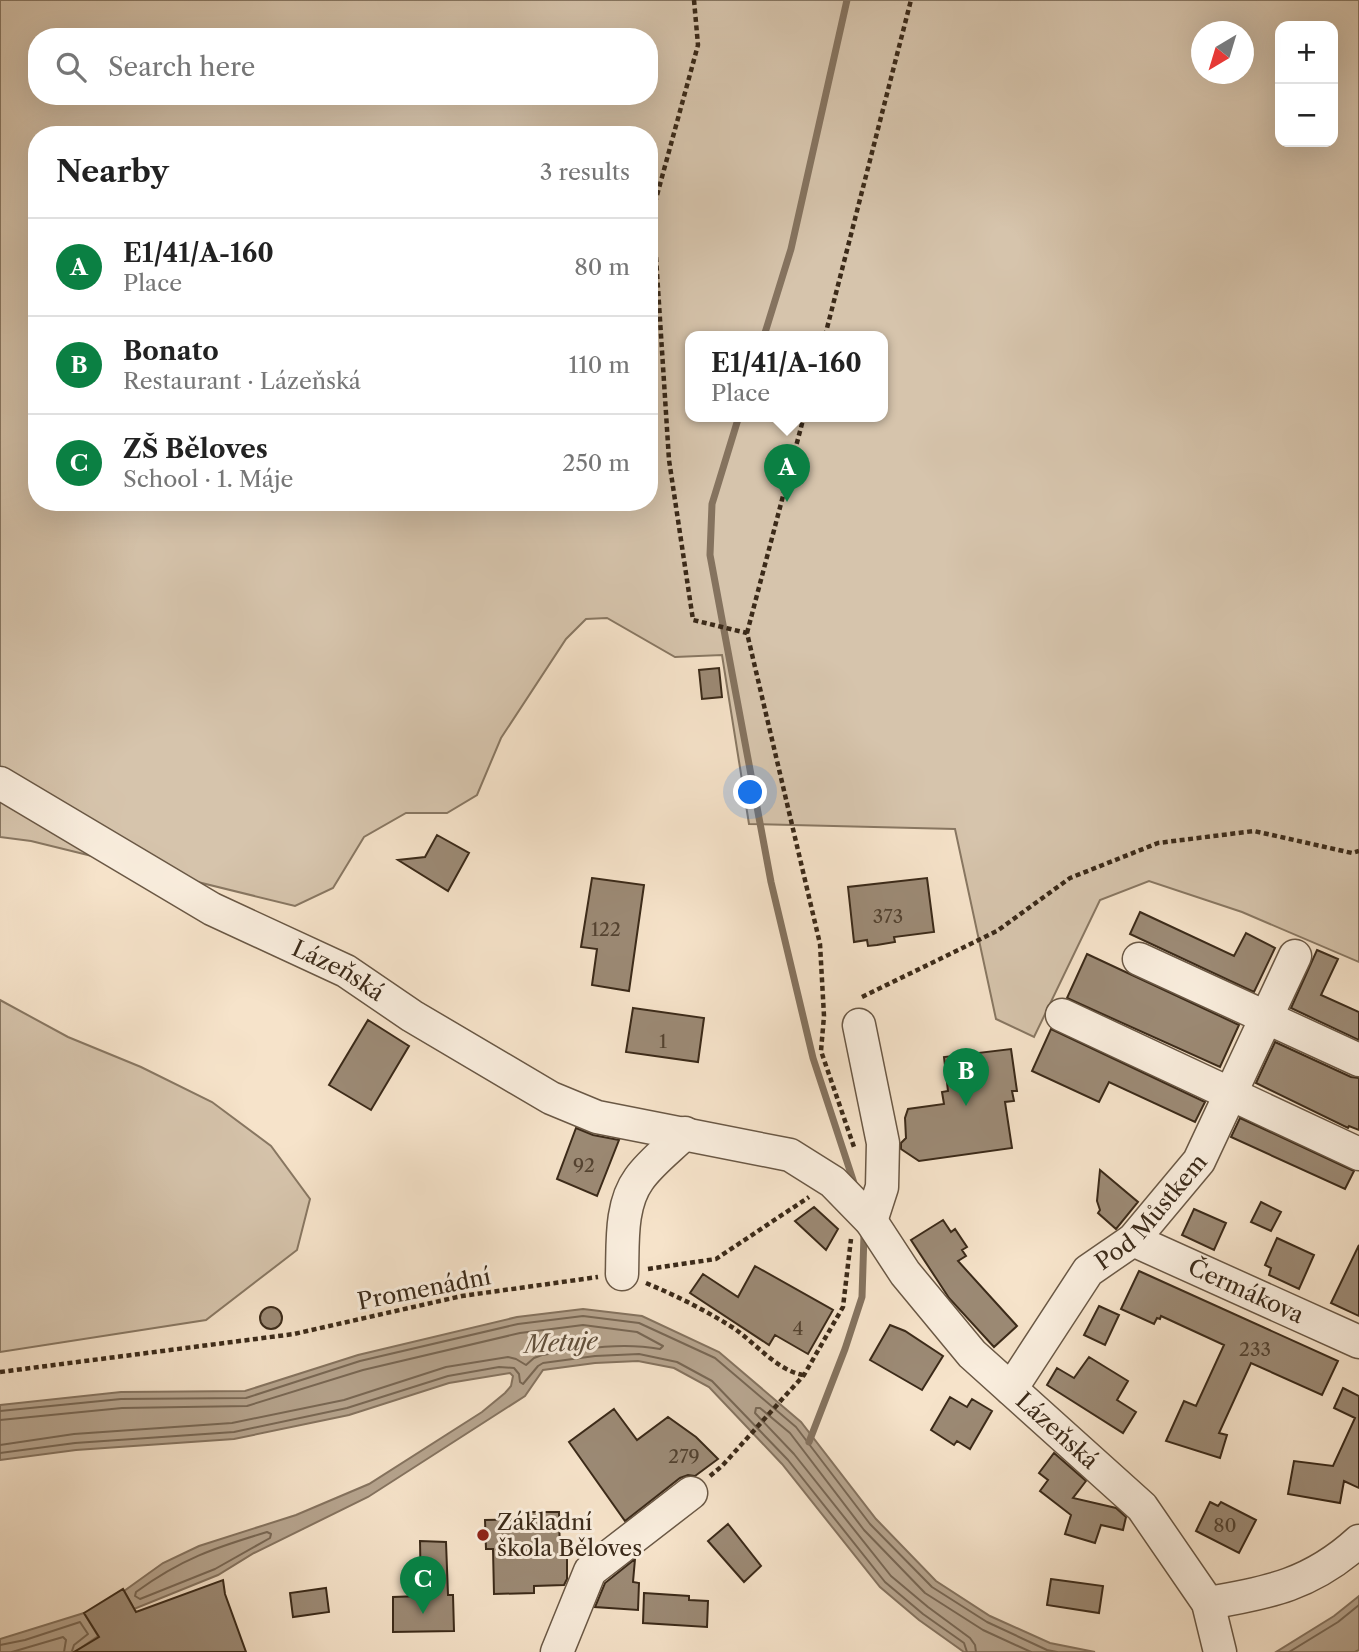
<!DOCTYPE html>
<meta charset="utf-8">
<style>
body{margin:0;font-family:"Libre Caslon Text",serif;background:#f2f2f2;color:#222}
.controls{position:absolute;right:21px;top:21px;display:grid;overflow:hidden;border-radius:14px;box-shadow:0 7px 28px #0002}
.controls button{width:63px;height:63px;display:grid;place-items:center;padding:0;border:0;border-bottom:2px solid #e0e0e0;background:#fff;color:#222;font:35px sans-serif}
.compass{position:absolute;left:1191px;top:21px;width:63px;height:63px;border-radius:50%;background:#fff;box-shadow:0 7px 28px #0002;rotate:218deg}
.you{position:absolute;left:751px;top:793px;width:24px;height:24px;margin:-18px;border:5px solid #fff;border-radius:50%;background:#1a73e8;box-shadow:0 0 0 10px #1a73e833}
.badge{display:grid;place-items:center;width:46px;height:46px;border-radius:50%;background:#0b8043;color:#fff;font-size:23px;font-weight:700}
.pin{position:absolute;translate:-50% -58px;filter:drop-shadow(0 2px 4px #0008)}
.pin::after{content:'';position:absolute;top:37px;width:24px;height:21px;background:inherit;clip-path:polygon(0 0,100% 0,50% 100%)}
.popup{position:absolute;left:685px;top:331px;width:203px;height:91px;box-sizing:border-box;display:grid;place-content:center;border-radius:14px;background:#fff;filter:drop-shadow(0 2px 5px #0005);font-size:23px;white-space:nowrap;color:#767676}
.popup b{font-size:26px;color:#222}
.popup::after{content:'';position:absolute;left:50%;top:100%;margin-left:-14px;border:14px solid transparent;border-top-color:#fff}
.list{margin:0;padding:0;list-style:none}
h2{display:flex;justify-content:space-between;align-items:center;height:91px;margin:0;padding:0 28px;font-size:30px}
h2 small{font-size:23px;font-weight:400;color:#767676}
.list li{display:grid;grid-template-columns:46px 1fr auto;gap:21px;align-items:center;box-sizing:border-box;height:98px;padding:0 28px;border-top:2px solid #e0e0e0}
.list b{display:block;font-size:26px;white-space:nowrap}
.list p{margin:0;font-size:23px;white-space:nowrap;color:#767676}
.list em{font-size:23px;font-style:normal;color:#767676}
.icon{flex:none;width:38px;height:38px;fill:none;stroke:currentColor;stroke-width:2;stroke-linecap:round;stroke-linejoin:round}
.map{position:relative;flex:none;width:1359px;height:1652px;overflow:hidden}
.search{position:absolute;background:#fff;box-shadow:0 7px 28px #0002;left:28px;top:28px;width:630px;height:77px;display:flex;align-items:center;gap:18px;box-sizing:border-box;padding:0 24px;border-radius:28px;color:#767676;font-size:26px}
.panel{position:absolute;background:#fff;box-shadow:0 7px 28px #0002;left:28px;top:126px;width:630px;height:385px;border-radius:28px}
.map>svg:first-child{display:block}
.green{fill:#d6c4ac;stroke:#887762;stroke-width:2;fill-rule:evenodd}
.water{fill:#b6a48e;stroke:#85735f;stroke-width:2}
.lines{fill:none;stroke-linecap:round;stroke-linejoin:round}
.shore{stroke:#786754;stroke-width:2}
.stream{stroke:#85735f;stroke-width:7}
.building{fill:#9c8a75;stroke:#3b2a19;stroke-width:2}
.minor-casing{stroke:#6a5845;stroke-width:35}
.path{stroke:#3b2a19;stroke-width:4.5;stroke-dasharray:5 3.5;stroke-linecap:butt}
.minor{stroke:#f9eddd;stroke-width:32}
.poi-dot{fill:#8f2418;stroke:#f9eddd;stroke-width:2.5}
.labels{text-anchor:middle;stroke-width:6;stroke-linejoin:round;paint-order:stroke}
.number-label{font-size:19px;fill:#534230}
.street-label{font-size:23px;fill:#3b2a19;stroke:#f9eddd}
.poi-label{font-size:23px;fill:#3b2a19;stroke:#f9eddd;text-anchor:start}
.water-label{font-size:24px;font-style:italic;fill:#604f3c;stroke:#f9eddd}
</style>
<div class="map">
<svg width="1359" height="1652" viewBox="0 0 1359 1652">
<rect width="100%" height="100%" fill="#f6e3ca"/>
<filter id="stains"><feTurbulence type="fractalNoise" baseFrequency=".00286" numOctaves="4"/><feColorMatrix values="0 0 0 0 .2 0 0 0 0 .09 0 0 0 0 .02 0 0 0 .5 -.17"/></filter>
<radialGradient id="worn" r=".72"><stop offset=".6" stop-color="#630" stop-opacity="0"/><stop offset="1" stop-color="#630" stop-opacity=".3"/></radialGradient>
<path class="green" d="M0,0H1359V962L1242,912L1149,881L1100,900L1034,1037L996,1019L955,829L749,824L722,655L675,657L607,618L586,619L566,639L501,738L477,795L447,813H406L364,837L333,888L295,906L31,841L0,837ZM1280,26H1333V142H1280ZM1202,32H1244V74H1202ZM37,37H649V96H37ZM37,135H649V502H37ZM691,336H883V416H691Z
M0,1000L68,1037L141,1067L212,1102L271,1146L310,1199L297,1250L206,1320L0,1352Z"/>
<path class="water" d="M583,1309L642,1316L719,1352L801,1422L876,1519L936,1581L990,1616L1050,1643L1095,1652H964L919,1620L880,1587L782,1464L709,1387L674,1368L638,1361L595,1363L543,1370L525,1396L368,1497L254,1553L218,1575L134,1609L124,1591L163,1563L199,1546L296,1515L369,1484L482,1412L505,1393L511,1386L513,1376L510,1373L449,1383L349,1415L234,1439L76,1450L0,1460V1405L121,1392L245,1391L358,1355L517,1317Z
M1359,1596V1650L1355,1652H1276L1334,1616Z
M84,1613L98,1636L75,1652H0V1639Z"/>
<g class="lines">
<path class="shore" d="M0,1411L121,1399L246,1398L360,1361L518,1324L583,1316L639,1323L715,1358L796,1427L870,1524L932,1587L987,1622L1047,1650L1057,1652
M0,1420L122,1408L247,1406L363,1370L520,1333L583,1325L637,1332L663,1346L660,1349C620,1342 581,1349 542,1355L534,1358L526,1365L516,1359L508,1357L446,1367L344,1400L232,1423L74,1434L0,1445
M0,1453L75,1443L234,1432L347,1408L448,1376L499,1367L514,1368L519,1374L520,1382L523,1384L538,1366L543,1363L595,1356L639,1354L677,1362L712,1381L788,1460L885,1582L923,1614L964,1643L967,1652
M267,1532L271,1534L270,1538L215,1569L140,1599L135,1596L136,1592C181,1559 214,1548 267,1532Z
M0,1645L25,1640L80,1622L88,1634L74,1645L72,1651
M12,1652L63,1637L66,1640L64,1652
M976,1652L975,1645L970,1638L928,1607L891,1576L794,1454L755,1413L756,1408H760L790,1433L864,1530L925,1593L983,1630L1031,1652
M1289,1652L1338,1622L1359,1605"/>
<path class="stream" d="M764,336L791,249L847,0
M739,416L712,504L710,555L771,882L813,1058L854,1183
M809,1442L845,1349L862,1297L864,1235"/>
</g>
<path class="building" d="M719,668L722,697L702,699L699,670Z
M437,835L469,853L448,891L398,860L425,857Z
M592,878L644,885L629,991L592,985L597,949L581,947Z
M927,878L934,932L894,937L895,942L877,945L868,946L867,940L854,942L848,887Z
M1140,912L1234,956L1246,933L1275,948L1254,992L1130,934Z
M1317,950L1338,959L1321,995L1359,1012V1040L1291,1008Z
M1087,954L1239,1025L1220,1067L1067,998Z
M633,1008L704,1018L698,1062L626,1052Z
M368,1020L409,1046L371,1110L329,1085Z
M1051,1029L1205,1102L1195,1122L1109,1082L1099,1102L1032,1071Z
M1275,1042L1351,1077L1359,1078V1130L1349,1126L1348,1128L1256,1083Z
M1011,1049L1017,1091H1012L1014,1101L1005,1102L1012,1148L919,1161L901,1149V1143L906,1138L905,1118L908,1109L944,1104L942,1092L948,1091L944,1057Z
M1240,1118L1354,1171L1345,1189L1231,1137Z
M576,1128L593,1135L619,1140L597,1196L557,1179Z
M1100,1170L1138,1202L1116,1229L1098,1213L1100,1210L1097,1201Z
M1261,1202L1281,1212L1271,1231L1251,1222Z
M814,1207L838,1229L826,1250L795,1221Z
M1194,1209L1226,1223L1214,1250L1182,1235Z
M943,1220L951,1232L955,1229L967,1247L962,1250L966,1256L958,1261L1017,1326L994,1347L949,1298L911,1240Z
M1277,1238L1314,1255L1299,1289L1269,1275L1271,1268L1265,1265Z
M1359,1245V1316L1331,1303Z
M755,1266L833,1310L808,1354L775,1335L769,1345L690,1293L703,1274L738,1297Z
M1139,1271L1338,1361L1322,1395L1251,1363L1219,1433L1227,1435L1220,1458L1166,1441L1184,1401L1196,1406L1224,1345L1161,1316L1160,1319L1157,1318L1154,1324L1121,1309Z
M1099,1306L1119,1315L1105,1345L1084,1335Z
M260 1318a11 11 0 1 1 22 0a11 11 0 1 1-22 0Z
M890,1325L905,1331L943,1356L922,1390L870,1360Z
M1089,1357L1128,1381L1117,1400L1136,1412L1123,1433L1047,1385L1057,1368L1074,1378Z
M1343,1388L1359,1396V1488L1344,1481L1340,1503L1288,1494L1294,1461L1333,1466L1355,1418L1334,1408Z
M950,1397L967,1407L972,1399L992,1411L970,1449L957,1441L954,1445L931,1430Z
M614,1409L637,1440L668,1417L696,1437L718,1459L695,1476L688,1475L680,1478L625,1521L569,1442Z
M1054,1453L1086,1481L1073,1498L1116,1508L1126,1517L1123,1530L1101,1525L1095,1543L1065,1534L1071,1515L1040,1491L1048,1480L1039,1473Z
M1210,1502L1218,1506L1221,1502L1256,1520L1239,1553L1196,1531Z
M531,1512H559L560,1557H567V1579L564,1585L534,1586V1593L494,1594L493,1549H486L485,1520L531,1519Z
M728,1524L761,1566L744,1582L708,1541Z
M420,1541L446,1542L448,1595H453L454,1631L393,1632V1597L421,1596Z
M635,1559L633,1582L639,1583L638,1610L595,1607L605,1583Z
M1051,1579L1103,1586L1099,1613L1047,1605Z
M223,1580L225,1594L246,1652H74L99,1637L84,1613L123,1589L136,1612Z
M326,1588L329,1612L293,1617L290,1593Z
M644,1593L689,1596V1600L708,1601L707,1627L643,1623Z"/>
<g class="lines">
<g class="minor-casing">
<g id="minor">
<path id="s1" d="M0,783L212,909L346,971L412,1016L551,1098L597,1117L790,1155L833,1182L871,1221L905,1273L972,1354L1142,1507L1208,1603L1220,1652"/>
<path d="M1139,959L1359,1060"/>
<path d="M1062,1015L1359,1154"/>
<path d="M859,1025L883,1143L882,1187L871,1221"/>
<path id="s2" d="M1133,1240L1359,1342"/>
<path d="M622,1274C623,1243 620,1205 639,1179C651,1162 670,1148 685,1133"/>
<path id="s3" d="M1011,1389L1088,1271L1133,1240L1199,1161L1295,956"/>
<path d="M1208,1603C1269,1593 1312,1584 1359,1541"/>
<path d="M557,1652L590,1571L691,1493"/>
</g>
</g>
<path class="path" d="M694,0L698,45L653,210L669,460L693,620L747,633L820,944L824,1016L821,1051L854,1147
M825,336L911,0
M747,633L804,416
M862,997L997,931L1070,878L1158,843L1254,831L1352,853L1359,851
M648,1269L716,1259L809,1197
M646,1283C677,1296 707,1311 735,1329C756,1344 777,1370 803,1375
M0,1372L294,1334L462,1296L598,1277
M710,1476L722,1466L804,1375L843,1307L851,1239"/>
<use href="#minor" class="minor"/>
</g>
<circle class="poi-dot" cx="483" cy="1535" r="7"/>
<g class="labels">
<g class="number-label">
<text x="888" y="923">373</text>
<text x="606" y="936">122</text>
<text x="663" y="1048">1</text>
<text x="584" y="1172">92</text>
<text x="798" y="1335">4</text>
<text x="1255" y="1356">233</text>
<text x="684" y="1463">279</text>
<text x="1225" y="1532">80</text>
</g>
<g class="street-label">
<text dy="8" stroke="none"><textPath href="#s1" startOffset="387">Lázeňská</textPath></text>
<text dy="8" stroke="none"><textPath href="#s3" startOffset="228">Pod Můstkem</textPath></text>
<text transform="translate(424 1289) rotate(-11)" y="8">Promenádní</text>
<text dy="8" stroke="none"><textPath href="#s2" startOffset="124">Čermákova</textPath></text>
<text dy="8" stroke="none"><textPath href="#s1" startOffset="1269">Lázeňská</textPath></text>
</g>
<g class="poi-label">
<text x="497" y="1530">Základní<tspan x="497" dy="26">škola Běloves</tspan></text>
</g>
<g class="water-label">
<text transform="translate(561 1343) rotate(-3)" y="8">Metuje</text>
</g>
</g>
<rect width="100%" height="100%" filter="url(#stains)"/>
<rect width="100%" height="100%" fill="url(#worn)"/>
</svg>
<div class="controls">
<button>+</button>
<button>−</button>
</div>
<svg class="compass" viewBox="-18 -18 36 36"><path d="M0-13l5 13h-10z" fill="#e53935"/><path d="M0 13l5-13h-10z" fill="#767676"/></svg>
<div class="you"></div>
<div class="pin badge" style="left:787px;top:502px">A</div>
<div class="popup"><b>E1/41/A-160</b>Place</div>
<div class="pin badge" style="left:966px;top:1106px">B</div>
<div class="pin badge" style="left:423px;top:1614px">C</div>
<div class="search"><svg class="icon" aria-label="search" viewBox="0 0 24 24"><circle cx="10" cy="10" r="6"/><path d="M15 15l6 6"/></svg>Search here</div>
<section class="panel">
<h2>Nearby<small>3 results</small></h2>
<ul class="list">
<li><span class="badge">A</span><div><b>E1/41/A-160</b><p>Place</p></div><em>80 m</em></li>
<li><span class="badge">B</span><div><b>Bonato</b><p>Restaurant · Lázeňská</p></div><em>110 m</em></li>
<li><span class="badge">C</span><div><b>ZŠ Běloves</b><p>School · 1. Máje</p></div><em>250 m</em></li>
</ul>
</section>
</div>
